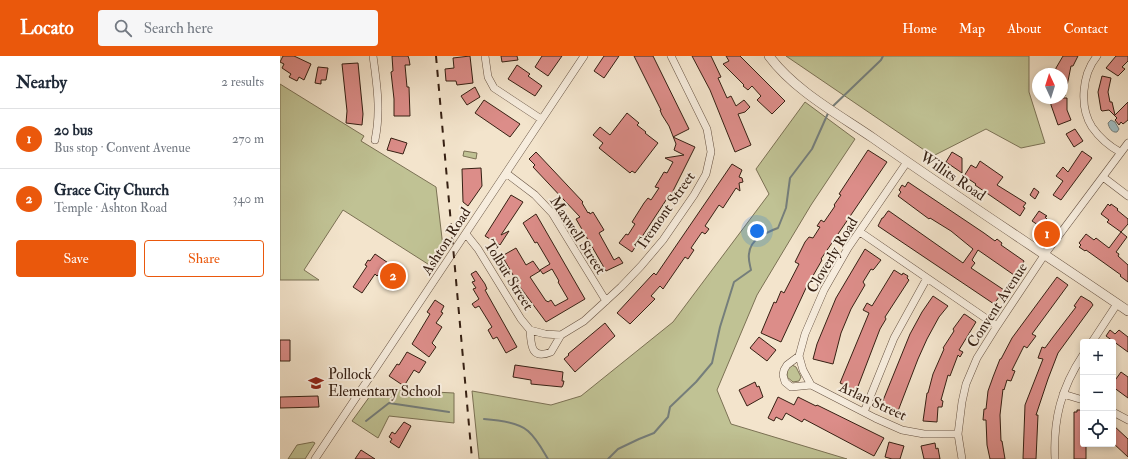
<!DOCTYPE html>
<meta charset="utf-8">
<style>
body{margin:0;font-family:"IM FELL Double Pica",serif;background:#f6f6f7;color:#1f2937}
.controls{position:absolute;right:12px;bottom:12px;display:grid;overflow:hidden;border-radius:4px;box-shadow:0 2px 6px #0003}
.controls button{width:36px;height:36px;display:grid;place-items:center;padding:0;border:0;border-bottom:1px solid #e0e1e3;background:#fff;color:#1f2937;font:20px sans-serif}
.compass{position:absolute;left:752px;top:12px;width:36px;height:36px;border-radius:50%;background:#fff;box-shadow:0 2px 6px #0003;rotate:356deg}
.you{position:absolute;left:477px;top:175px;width:14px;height:14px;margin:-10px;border:3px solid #fff;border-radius:50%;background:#1a73e8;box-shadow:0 0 0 6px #1a73e833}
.badge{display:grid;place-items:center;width:26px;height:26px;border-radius:50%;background:#ea580c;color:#fff;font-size:13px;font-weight:700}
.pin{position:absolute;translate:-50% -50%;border:2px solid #fff;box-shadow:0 1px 4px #0006}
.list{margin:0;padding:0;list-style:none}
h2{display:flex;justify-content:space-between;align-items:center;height:52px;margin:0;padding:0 16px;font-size:17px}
h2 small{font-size:13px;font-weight:400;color:#747a83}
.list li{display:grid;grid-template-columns:26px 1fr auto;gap:12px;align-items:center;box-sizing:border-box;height:60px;padding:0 16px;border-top:1px solid #e0e1e3}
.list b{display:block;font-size:15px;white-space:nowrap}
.list p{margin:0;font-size:13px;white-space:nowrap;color:#747a83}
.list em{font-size:13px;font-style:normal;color:#747a83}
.actions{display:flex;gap:8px;padding:12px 16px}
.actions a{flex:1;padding:9px 0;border:1px solid #ea580c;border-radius:4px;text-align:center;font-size:14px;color:#ea580c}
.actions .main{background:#ea580c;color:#fff}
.icon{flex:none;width:22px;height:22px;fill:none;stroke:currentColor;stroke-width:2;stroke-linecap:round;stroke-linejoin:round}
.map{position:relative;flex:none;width:848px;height:403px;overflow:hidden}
header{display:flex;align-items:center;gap:24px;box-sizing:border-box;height:56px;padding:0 20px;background:#ea580c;color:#fff}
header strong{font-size:19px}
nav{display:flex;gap:22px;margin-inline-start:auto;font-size:14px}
.search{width:280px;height:36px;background:#f6f6f7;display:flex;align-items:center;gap:10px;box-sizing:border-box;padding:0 14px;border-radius:4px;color:#747a83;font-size:15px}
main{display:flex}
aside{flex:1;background:#fff}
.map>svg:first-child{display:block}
.green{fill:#c0c294;stroke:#7b7154}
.water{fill:#9fbcc1;stroke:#757e7b}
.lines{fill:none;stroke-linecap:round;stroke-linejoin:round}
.stream{stroke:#757e7b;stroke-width:2}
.building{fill:#dc8d89;stroke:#362013}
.minor-casing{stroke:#655141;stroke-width:8}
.tertiary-casing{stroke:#655141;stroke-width:10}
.minor{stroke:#f7edde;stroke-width:7}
.tertiary{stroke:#f7edde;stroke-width:9}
.rail{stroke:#362013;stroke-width:2;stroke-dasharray:7 7;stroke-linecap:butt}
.labels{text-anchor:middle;stroke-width:4;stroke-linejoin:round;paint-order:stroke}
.street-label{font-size:15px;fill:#362013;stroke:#f7edde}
.poi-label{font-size:15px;fill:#362013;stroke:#f7edde;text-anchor:start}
</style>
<header>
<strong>Locato</strong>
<div class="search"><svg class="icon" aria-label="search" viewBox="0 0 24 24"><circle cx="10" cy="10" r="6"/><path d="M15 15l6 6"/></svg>Search here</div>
<nav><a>Home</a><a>Map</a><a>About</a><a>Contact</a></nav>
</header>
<main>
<aside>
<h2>Nearby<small>2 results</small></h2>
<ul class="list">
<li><span class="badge">1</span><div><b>20 bus</b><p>Bus stop · Convent Avenue</p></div><em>270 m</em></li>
<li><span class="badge">2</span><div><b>Grace City Church</b><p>Temple · Ashton Road</p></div><em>340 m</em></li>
</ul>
<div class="actions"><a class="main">Save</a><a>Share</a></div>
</aside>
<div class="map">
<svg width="848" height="403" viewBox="0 0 848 403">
<rect width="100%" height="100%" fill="#f3e4cc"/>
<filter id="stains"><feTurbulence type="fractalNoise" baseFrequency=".005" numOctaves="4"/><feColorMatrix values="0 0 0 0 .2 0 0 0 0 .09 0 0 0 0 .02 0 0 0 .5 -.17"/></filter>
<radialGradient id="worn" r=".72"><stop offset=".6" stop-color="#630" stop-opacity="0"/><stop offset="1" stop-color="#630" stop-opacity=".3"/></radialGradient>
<path class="green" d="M506,0H749V36L765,87L741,92L706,73L653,100Z
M0,28L84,80L81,85L156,131L163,191L151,210L63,154L24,214L39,224H0Z
M525,46L575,83L531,149L477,239L437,334L451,368L567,403H199L192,335L271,349L301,340L393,266L489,138L476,113Z
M184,95L197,97L196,103L183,100Z
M512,309L516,311L521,321L519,325L513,326L507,321V313Z
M95,333L174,337V367L109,360L98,382L72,365Z
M33,386L35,387L25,403H8L17,389Z"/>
<path class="water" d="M831,64L835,66L839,73L837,76C832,77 829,72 828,67Z"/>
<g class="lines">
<path class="stream" d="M551,52L601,4L603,0
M204,363C217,364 238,366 248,375C257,383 262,393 268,403
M86,365L109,347L169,356
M328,403L338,393L359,383L374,377L388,361L390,351L416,326L432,307L440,271L454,226L471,214C470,209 468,203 469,198C470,183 485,177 498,172L506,152L510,122L532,93L549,55"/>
</g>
<path class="building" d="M3,0H14L31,8L24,24L19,21L17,25L9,21L11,18L2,12L4,8L0,6Z
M112,0H128L129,3L130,9H125L127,31H129L130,60H114V43L111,16L113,15Z
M190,0L193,27L177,29L176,25H166L165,13L174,12L173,2Z
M221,0H237L238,4L222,6Z
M262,0H282L268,20L255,11Z
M324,0H339L324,22L314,15Z
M354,0H373L409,73L393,81L415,91L391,139L390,138L352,196L339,187L346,178L348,179L355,168L352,166L364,147L368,142L371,144L379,132L375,131L384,116L387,117L393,106L385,102L404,99L394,94L396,88L389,70L382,59L380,54H381Z
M412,0H431L441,21L438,22L447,42L451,40L456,50L464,44L470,51L465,56L458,58L471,89L455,96L430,34Z
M446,0H460L505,45L492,58L477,44L481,40L472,30L468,34L463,30L464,29L443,8L449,5Z
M783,0H798L793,10H791L785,40H782V18H775L776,12Z
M836,0H848V5L842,11L845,13L838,20L826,12Z
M78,7L83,58L82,69L66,67L67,55L62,8Z
M237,9L250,18L248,20L262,30L255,40L228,23Z
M38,11L48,12L46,24H41V28L35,27Z
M822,20L831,22L828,36L830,46H832L835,59L848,46V64L843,68L841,66L839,69L835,64L837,62L829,54L822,55L821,54L818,36Z
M195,31L200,41L187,49L181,40Z
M771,42H787V54L791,64L778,69L771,49Z
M204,44L240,68L230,81L195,57Z
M347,57L359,67L357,69L366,76L365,77L378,87L355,117L352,115L350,117L319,92L323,87L313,79L320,71L330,79Z
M795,73L803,85L794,91L786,78Z
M111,82L127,87L123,98L107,94Z
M588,94L607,106L541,203L542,204L526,232L501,286L481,277L494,246L496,247L501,235L504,237L519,208L515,206L525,186L529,181L533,182L540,171L537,170L541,164L544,166L555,150L554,149L561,139L559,138Z
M802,95L812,102L781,144L773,139L783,125L776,120L783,111L788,116Z
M256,96L303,146L302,147L308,157L309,156L310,158L313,156L324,174L319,177L334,204L339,201L343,207L326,215L296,163L300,161L253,111L255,109L249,103Z
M672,96L682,102V117L666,106Z
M700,105L723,121L717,129L746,147L743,151L745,152L740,160L695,129L696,128L684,120L691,109L696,112Z
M452,108L462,114L459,121L462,122L463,126L459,127L460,135L456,132L443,152L439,149L425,170L429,173L426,177L425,178L422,176L411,192L414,194L408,203L405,201L383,233L380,230L371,240L375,243L350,268L337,257L372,219L374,217L376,219Z
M201,112L202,130L188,150L183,146L182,113Z
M628,126L704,177L715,185L717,183L722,187L721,189L744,205L742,210H744L739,218L736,216L734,219L698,194L692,204L695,207L691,212L724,234L714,248L598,170L602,162H603L608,155H609L683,207L693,193L671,175L650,162L649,163L618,140L621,136L619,134L622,129L625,131Z
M754,132L759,136L755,143L750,139Z
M231,139L243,146L221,179L229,175L220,189L205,180Z
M828,148L830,150L831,148L838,153L837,154L848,163V168L841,176L827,166L829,164L821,158Z
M759,155L767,160L765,161L767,163L761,171L752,165Z
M256,158L305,243L266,266L240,231L222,200L236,192L246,209L253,205L260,215L250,221L266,245H267L268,246L271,244L275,250L288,243L278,226L279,225L272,213L263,218L260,214L270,208L257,186L255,187L243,167Z
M841,176L847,181L836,196L839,198L838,200L848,209V226L840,220L841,219L806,194L805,195L799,191L801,189L799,187L806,178L814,184L816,182L829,192Z
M585,193L601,204L594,213L593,214L591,213L583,226L585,229L571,253L561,277L553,308L533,303L537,288L556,242Z
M95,198L120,215L115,224H114L111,227L98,219L97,220L95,218L82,237L73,231L87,210L85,209L88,204L90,205Z
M614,214L622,219L623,217L628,220L627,222L629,224L605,261L606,263L600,273L577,333L575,334L560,327L589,257L583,254L587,247L592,250Z
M196,215L205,228L207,233L205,234L237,291L226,297L217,281L213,283L208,274L212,271L199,250L195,252L192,248L199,243L193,233L196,232L192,226L195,225L191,218Z
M777,221L788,229L752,278L756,280L747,292L744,290L732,314L735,315L731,325L727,324L724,334L723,333L720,359L721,385H722L725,403H710L707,389L706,364H703L704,353H706L708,335L713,321L720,303H721L732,282Z
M653,240L668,250L659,261L647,283L638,303L618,355L614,353L612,357L603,354L605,350L602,349V347L630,278L642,256Z
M801,240L811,246L813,249L778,297L768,323L756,359H758L756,403H743L745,349L763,303L758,302L762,291L765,292L773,281L796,251L794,250Z
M155,244L164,250L161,256L163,257L156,267L162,271L152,287L156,291L149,301L132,288L150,258L147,256Z
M684,258L686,259L696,266L679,294L683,296L680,301L678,299L670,320L668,319L661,344L663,345L662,351H658L657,366L643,365L647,337H648L653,318L664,293L663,292L674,275L673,273Z
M325,267L335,280L295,316L284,303L289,299L288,298Z
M830,274L835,278L839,274L848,281V296L826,280Z
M479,281L496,294L487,305L470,292Z
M0,284H10V305H0Z
M127,296L146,306L139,317L134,314L124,330L109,320L117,308L119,309Z
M235,309L283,316L282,325H284L283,329L282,331L251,328V324L233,321Z
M841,316L848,321V342L833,331V327Z
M475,326L477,331L479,330L483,341L467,350L459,334Z
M38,340L39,351L0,352V341Z
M498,341L514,349L518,341L536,350L537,349L604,382L594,400L524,363L522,366L506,357L502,364L496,361L494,365L488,362Z
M797,354H802L803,356V388H806V403H794V356H797Z
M124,366L131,370L119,392L110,386L112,383L109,381L112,376L115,378Z
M833,369L848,383V401L833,387Z
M609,386L624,390L620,403H612L605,401Z
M655,387L656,393L658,392L660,403H644L641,390Z
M81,394L95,403H75Z"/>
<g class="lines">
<g class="minor-casing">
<path id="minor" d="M93,0C97,28 101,56 95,84
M205,0L208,21L214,32L261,63
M817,0C802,18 799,51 812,71C819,81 829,90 840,96
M226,117L255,139L272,157L326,245
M823,121L848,140
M580,176L717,270
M186,178L198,193L241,263L250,274L265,278L281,279L304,265L341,231L361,210L383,184L414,139L426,118L431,96L427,73L391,0
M250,274C251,289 251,304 271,296L281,279
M812,286L837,248
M519,300L523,314L531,329L595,362L622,374L644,378H678
M531,329L511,331L505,326L503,319L504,314L507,309L519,300L525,278L544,234L568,192L627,106
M783,338L803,344
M584,356L614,282L647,222
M833,356L848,364
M35,403L304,0
M682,403L678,378L682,346L686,328L697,302L717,270L765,198L848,87
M775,403C773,364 781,332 803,299"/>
</g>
<g class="tertiary-casing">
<path id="tertiary" d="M489,0C514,34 558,58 593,82C677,141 763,197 848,255"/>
</g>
<use href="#minor" class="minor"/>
<use href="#tertiary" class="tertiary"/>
<path class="rail" d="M156,0L192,403"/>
</g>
<defs>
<g id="school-bare" transform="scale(1.2)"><path d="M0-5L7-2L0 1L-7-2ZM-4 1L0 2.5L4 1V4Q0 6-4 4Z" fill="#8f2418" stroke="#f7edde" stroke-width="2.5" paint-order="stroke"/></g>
</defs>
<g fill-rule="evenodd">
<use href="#school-bare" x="36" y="327"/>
</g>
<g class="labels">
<g class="street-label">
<text transform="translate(673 120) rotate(34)" y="5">Willits Road</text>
<text transform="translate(385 155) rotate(-55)" y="5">Tremont Street</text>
<text transform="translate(298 179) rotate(57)" y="5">Maxwell Street</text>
<text transform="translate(166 185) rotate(-57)" y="5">Ashton Road</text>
<text transform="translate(552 199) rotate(-59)" y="5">Cloverly Road</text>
<text transform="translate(229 219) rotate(58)" y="5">Tolbut Street</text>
<text transform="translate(717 249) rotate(-57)" y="5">Convent Avenue</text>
<text transform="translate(593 345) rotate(25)" y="5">Arlan Street</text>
</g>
<g class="poi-label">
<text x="48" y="323">Pollock<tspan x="48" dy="17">Elementary School</tspan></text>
</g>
</g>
<rect width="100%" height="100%" filter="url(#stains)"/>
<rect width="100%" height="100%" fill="url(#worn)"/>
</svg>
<div class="controls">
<button>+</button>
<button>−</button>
<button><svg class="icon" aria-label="locate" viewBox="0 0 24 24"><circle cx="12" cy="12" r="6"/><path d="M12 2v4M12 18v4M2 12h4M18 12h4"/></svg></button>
</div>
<svg class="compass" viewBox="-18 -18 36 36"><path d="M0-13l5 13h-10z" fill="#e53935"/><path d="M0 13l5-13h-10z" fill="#747a83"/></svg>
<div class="you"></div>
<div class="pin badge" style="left:767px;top:178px">1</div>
<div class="pin badge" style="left:113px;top:220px">2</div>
</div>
</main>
